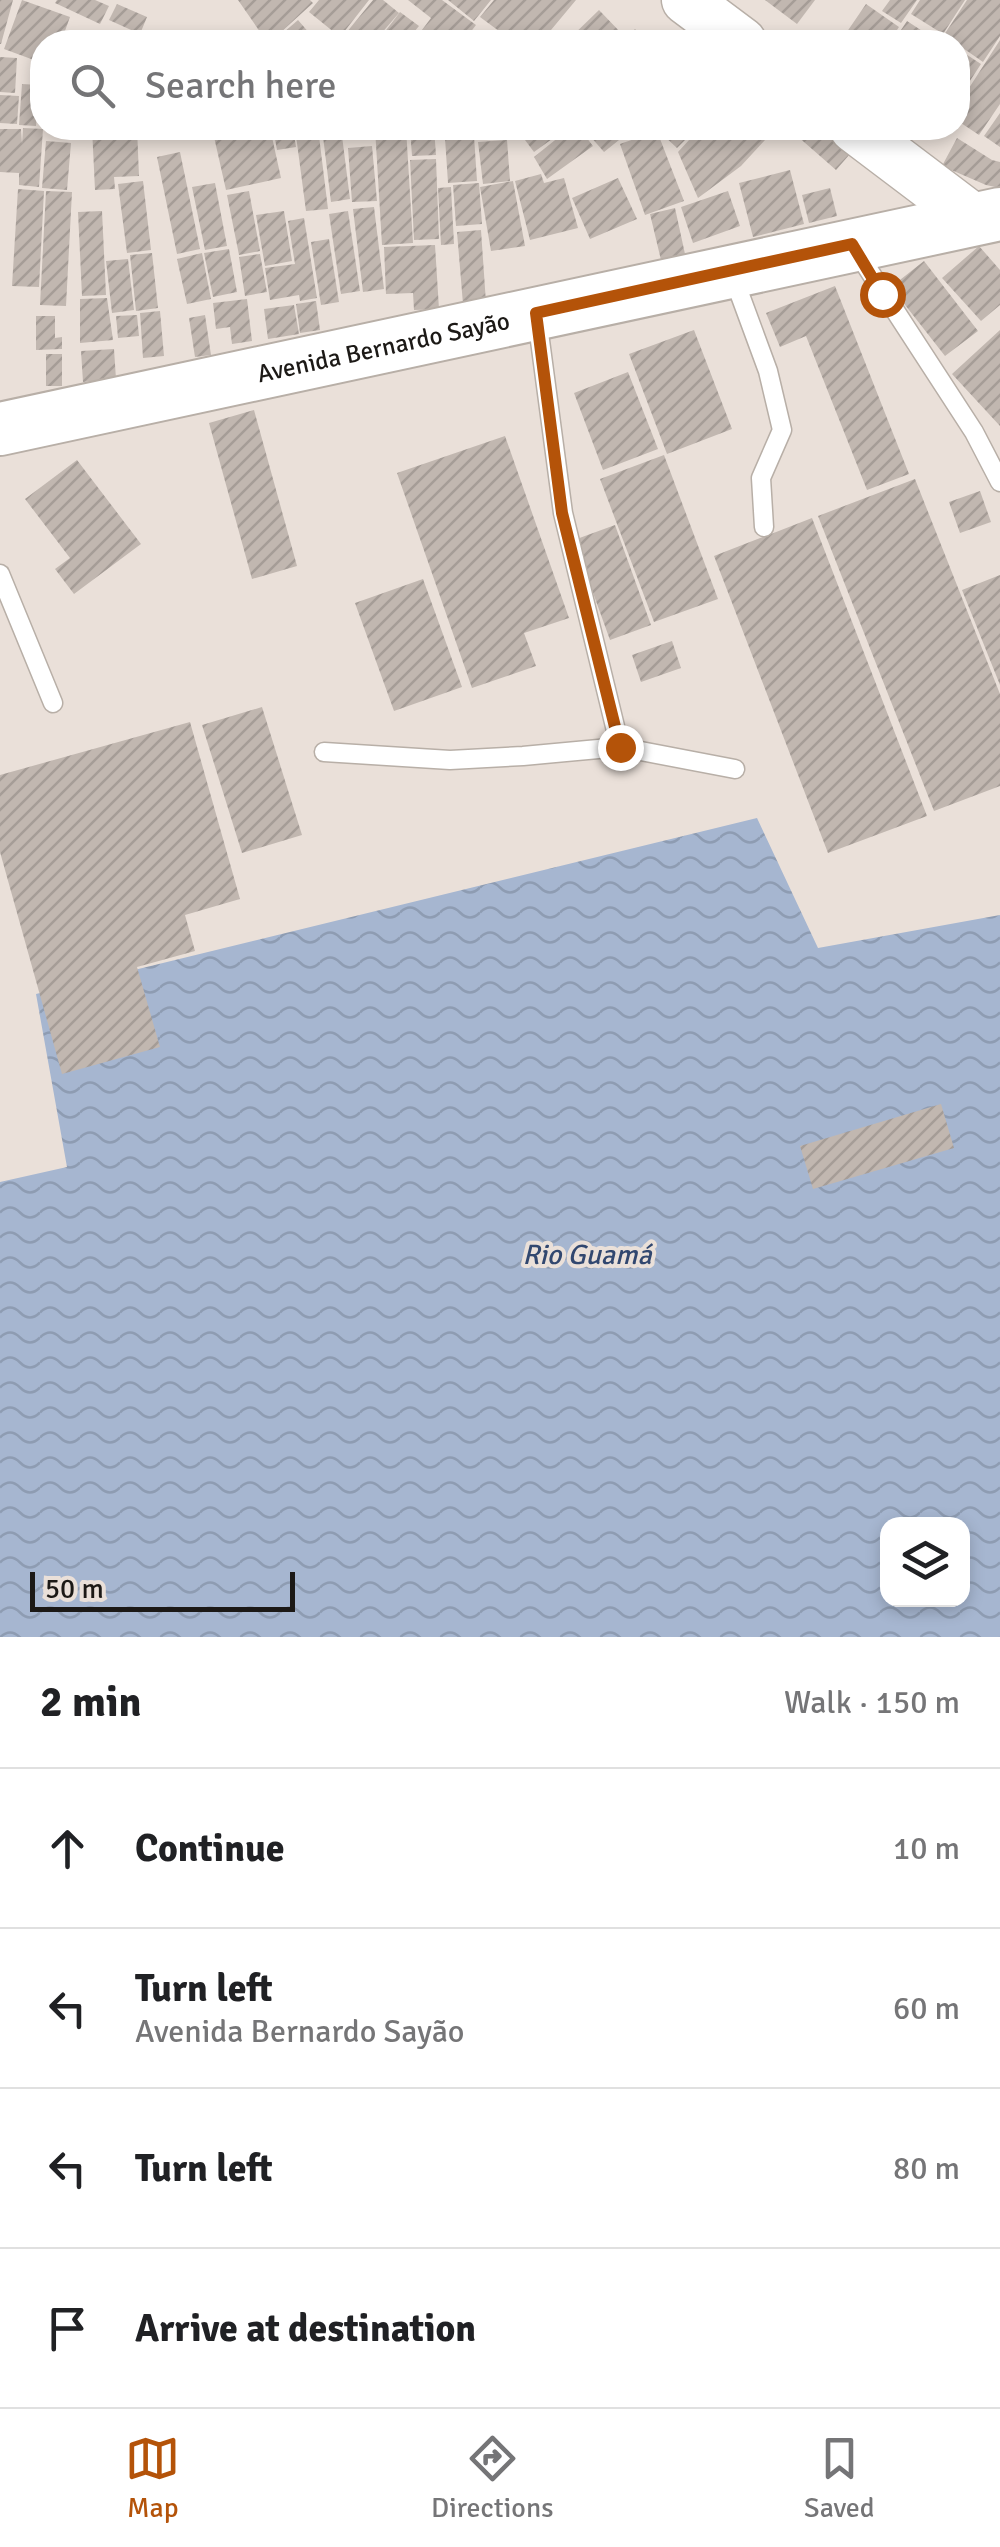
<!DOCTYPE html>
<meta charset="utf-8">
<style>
body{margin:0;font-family:Signika,sans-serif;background:#f2f2f2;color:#202124}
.controls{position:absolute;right:30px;bottom:30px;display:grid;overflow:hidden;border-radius:20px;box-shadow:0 5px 15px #0003}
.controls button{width:90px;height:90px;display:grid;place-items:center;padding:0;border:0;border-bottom:2px solid #e0e0e0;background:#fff;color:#202124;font:50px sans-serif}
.scale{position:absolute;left:30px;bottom:25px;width:265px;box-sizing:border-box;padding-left:10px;border:5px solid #1c1916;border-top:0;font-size:28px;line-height:35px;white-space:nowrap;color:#1c1916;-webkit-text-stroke:8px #eae0d9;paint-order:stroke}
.stop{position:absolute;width:30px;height:30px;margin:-22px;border:8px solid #b45309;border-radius:50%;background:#fff}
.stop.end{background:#b45309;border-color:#fff;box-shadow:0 2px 10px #0008}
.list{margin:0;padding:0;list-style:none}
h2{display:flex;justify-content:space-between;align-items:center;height:130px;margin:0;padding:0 40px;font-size:42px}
h2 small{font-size:32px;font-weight:400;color:#757577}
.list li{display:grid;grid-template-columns:65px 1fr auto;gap:30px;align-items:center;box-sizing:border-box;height:160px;padding:0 40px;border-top:2px solid #e0e0e0}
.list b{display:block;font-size:38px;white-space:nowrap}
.list p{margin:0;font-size:32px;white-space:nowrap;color:#757577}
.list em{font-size:32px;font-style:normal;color:#757577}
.icon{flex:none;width:55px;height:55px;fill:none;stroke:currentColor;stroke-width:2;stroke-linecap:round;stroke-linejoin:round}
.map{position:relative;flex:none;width:1000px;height:1637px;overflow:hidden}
.search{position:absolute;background:#fff;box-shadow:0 5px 15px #0003;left:30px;right:30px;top:30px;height:110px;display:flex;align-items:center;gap:25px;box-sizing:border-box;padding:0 35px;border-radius:40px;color:#757577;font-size:38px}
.sheet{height:770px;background:#fff}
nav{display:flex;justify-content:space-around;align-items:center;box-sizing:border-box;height:140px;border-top:2px solid #e0e0e0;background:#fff;font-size:28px;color:#757577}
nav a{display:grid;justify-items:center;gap:5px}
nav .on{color:#b45309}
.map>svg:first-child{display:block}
.water{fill:url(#water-waves);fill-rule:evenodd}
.building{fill:url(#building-hatch)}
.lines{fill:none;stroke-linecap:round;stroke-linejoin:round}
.service-casing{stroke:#b8afa7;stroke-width:21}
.tertiary-casing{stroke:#b8afa7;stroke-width:51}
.secondary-casing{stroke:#b8afa7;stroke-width:56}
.service{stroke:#fff;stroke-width:18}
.tertiary{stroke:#fff;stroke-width:48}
.secondary{stroke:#fff;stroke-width:52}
.route{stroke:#b45309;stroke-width:12}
.labels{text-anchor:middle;stroke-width:8;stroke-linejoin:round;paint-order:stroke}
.street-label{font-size:25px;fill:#1c1916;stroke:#eae0d9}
.water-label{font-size:28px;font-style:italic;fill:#31476f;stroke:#eae0d9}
</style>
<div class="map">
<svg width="1000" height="1637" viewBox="0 0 1000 1637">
<defs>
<pattern id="water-waves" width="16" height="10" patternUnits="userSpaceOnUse" patternTransform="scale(2.5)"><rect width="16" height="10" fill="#a6b6d0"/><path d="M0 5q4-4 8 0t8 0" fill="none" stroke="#8e9cb2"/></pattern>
<pattern id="building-hatch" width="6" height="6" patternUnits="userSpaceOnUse" patternTransform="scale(2.5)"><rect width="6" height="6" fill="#c1b7b0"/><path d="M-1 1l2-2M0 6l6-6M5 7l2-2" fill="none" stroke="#a59d97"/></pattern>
</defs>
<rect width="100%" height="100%" fill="#eae0d9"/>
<path class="water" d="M757,818L818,948L1000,915V1637H0V1182L67,1167L36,994ZM888,1524H962V1600H888Z"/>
<path class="building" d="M0,0H13L1,44H0Z
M22,0L70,17L61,42H42V63L4,49Z
M57,0H95L109,6L100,24L55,3Z
M238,0H310L313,3L270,42H267Z
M319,0H369L340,37L309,12Z
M373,0H383L399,13L374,42H347L342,38Z
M408,0H442L476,25L463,42H413L431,18Z
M448,0H491L474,21Z
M494,0H576L541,42H496L503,34L480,17Z
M765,0H815L797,24Z
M890,0H917L901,23L882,11Z
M920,0H965L943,34L911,14Z
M967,0H1000V36L983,62L944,35Z
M117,4L147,17L140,34L109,20Z
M866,4L899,27L889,42H840Z
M599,10L624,36L618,42H566Z
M400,12L419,26L406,42H377Z
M298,20L317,42H289L282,34Z
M907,21L933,38L930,42H893Z
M635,29L649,42H621Z
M246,32L248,42H205V41Z
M1000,40V104L979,135L958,121V105Z
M958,49L981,64L958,99Z
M0,57L17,58L15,93L0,92Z
M22,84L39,85L36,126L19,125Z
M0,95L19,96L17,124L0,123Z
M1000,113V147L984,136Z
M23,128L43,129L39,187L19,185V173L0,172V129H21L22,144Z
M92,128H137L139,176L114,177L115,189L95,190Z
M181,128H211V129L182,135Z
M212,128H270L281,178L226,190Z
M273,128H293L296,147L277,150Z
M295,128H318L328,209L306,211Z
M322,128H341L350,199L331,202Z
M375,128H406L413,243L382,245Z
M410,128H434L436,155L412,156Z
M469,128H493L484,139Z
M516,128H560L563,131L534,152Z
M570,128H579L593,146L547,179L534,157Z
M583,128H609L619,140L604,152Z
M670,128H697L677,148L663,135Z
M700,128H776L741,166L698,198L678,152Z
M788,128H819L850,154L836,170Z
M657,131L684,201L645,215L620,144Z
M474,136L477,181L448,183L445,138Z
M957,138L992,160L1000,162V188L986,185L942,166Z
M507,140L510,181L483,184L478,142Z
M46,141L71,143L67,190L42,188Z
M372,146L377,201L352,202L348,148Z
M180,152L200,249L177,254L157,157Z
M436,159L439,239L414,240L410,160Z
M790,170L804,224L753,237L739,183Z
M541,174L544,183L564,178L578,228L530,240L515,181Z
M618,178L637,219L590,239L572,198Z
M143,181L151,250L127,253L118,184Z
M513,181L525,246L491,251L480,187Z
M215,183L227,246L205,250L192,187Z
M479,183L482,224L456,226L453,185Z
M451,187L454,244L441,245L438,188Z
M830,188L837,216L809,223L802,195Z
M18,189L44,191L39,287L12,286Z
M46,191L72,192L66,306L40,305Z
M249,191L260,251L239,255L227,195Z
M728,191L740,226L693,243L681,207Z
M374,207L384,289L363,292L353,209Z
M675,208L685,254L661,260L650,214Z
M102,211L106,295L82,296L78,212Z
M284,211L292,261L265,266L256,215Z
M348,211L360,291L341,294L329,214Z
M304,218L317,298L300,301L299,295L270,300L265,268L295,264L288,221Z
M481,230L486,303L463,304L457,232Z
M329,239L339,302L321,305L311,242Z
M435,245L439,309L414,310L413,293L386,294L384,247Z
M979,246L1000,270V305L981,321L942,278Z
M229,249L237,292L213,297L204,253Z
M152,253L158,308L136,311L130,255Z
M202,253L211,299L187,304L177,259Z
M260,254L267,292L245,296L239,257Z
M128,259L134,310L112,313L106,261Z
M924,261L978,331L945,356L891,287Z
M835,286L909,474L867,490L806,336L780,347L766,313Z
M107,298L113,340L80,343V299Z
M247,299L252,341L232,344L230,327L216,329L213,303Z
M316,301L320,330L300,333L296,304Z
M294,305L299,334L268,339L264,309Z
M160,311L164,356L143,358L140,313Z
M137,315L139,336L118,338L116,316Z
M205,315L211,355L195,357L189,318Z
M36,316H55V338L62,337V349L36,350Z
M694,330L732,429L667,454L629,354Z
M1000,330V426L952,374Z
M114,349L116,379L83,382L81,351Z
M46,354H62V386H46Z
M628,372L658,449L603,470L574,393Z
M254,410L297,566L252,579L209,423Z
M505,436L569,618L524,633L536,666L472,688L397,473Z
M664,455L718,599L654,622L600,479Z
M77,460L141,544L74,594L55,569L70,558L25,499Z
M915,479L1000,694V786L934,811L818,516Z
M980,491L991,522L960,533L949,502Z
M812,518L927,816L828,853L714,556Z
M615,525L651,625L610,640L574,540Z
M1000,575V685L962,590Z
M423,579L462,687L394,711L355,603Z
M672,641L681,668L641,682L632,655Z
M262,707L302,835L242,853L202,725Z
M190,722L240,899L185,915L195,951L137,967L160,1047L62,1074L0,852V775Z
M941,1104L954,1148L813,1189L800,1146Z"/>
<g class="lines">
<g class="service-casing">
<path id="service" d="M855,249L974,432L1000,482
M733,276L768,371L782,430L761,478L764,527
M537,318L563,513L620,747
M0,574L53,703
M324,752L450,760L523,756L620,747L735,769"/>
</g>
<g class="tertiary-casing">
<path id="tertiary" d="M686,0L742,42
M854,128L973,218"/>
</g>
<g class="secondary-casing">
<g id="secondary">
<path id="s1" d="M0,429L1000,214"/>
</g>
</g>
<use href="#service" class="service"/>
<use href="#tertiary" class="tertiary"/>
<use href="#secondary" class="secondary"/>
</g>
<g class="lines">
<path class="route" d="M620,747L562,513L536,313L852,244L882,294"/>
</g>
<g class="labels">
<g class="street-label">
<text dy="9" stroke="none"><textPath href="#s1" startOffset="392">Avenida Bernardo Sayão</textPath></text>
</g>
<g class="water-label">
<text x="587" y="1264">Rio Guamá</text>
</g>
</g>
</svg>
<div class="controls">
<button><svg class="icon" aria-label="layers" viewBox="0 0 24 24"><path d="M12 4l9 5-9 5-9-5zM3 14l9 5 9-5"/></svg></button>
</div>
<div class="scale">50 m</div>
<div class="stop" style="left:882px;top:294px"></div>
<div class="stop end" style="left:620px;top:747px"></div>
<div class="search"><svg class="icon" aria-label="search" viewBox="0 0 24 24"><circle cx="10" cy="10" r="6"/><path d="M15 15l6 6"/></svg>Search here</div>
</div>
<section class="sheet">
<h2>2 min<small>Walk · 150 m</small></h2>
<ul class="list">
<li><svg class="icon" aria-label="ahead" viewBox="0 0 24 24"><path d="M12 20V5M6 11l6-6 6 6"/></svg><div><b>Continue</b></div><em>10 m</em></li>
<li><svg class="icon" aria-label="left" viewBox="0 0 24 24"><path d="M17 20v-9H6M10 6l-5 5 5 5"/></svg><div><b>Turn left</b><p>Avenida Bernardo Sayão</p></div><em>60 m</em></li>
<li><svg class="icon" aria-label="left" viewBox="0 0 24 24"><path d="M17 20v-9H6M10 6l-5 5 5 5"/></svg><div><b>Turn left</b></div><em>80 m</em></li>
<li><svg class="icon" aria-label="arrive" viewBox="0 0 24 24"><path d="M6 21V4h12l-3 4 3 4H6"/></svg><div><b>Arrive at destination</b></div></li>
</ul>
</section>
<nav>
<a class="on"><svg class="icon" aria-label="map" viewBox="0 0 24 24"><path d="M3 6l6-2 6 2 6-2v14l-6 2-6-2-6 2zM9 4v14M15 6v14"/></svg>Map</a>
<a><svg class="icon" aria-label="directions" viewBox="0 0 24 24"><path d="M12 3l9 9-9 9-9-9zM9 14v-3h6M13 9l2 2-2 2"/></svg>Directions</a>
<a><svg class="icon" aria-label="saved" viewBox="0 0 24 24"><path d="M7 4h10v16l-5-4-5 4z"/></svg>Saved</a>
</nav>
